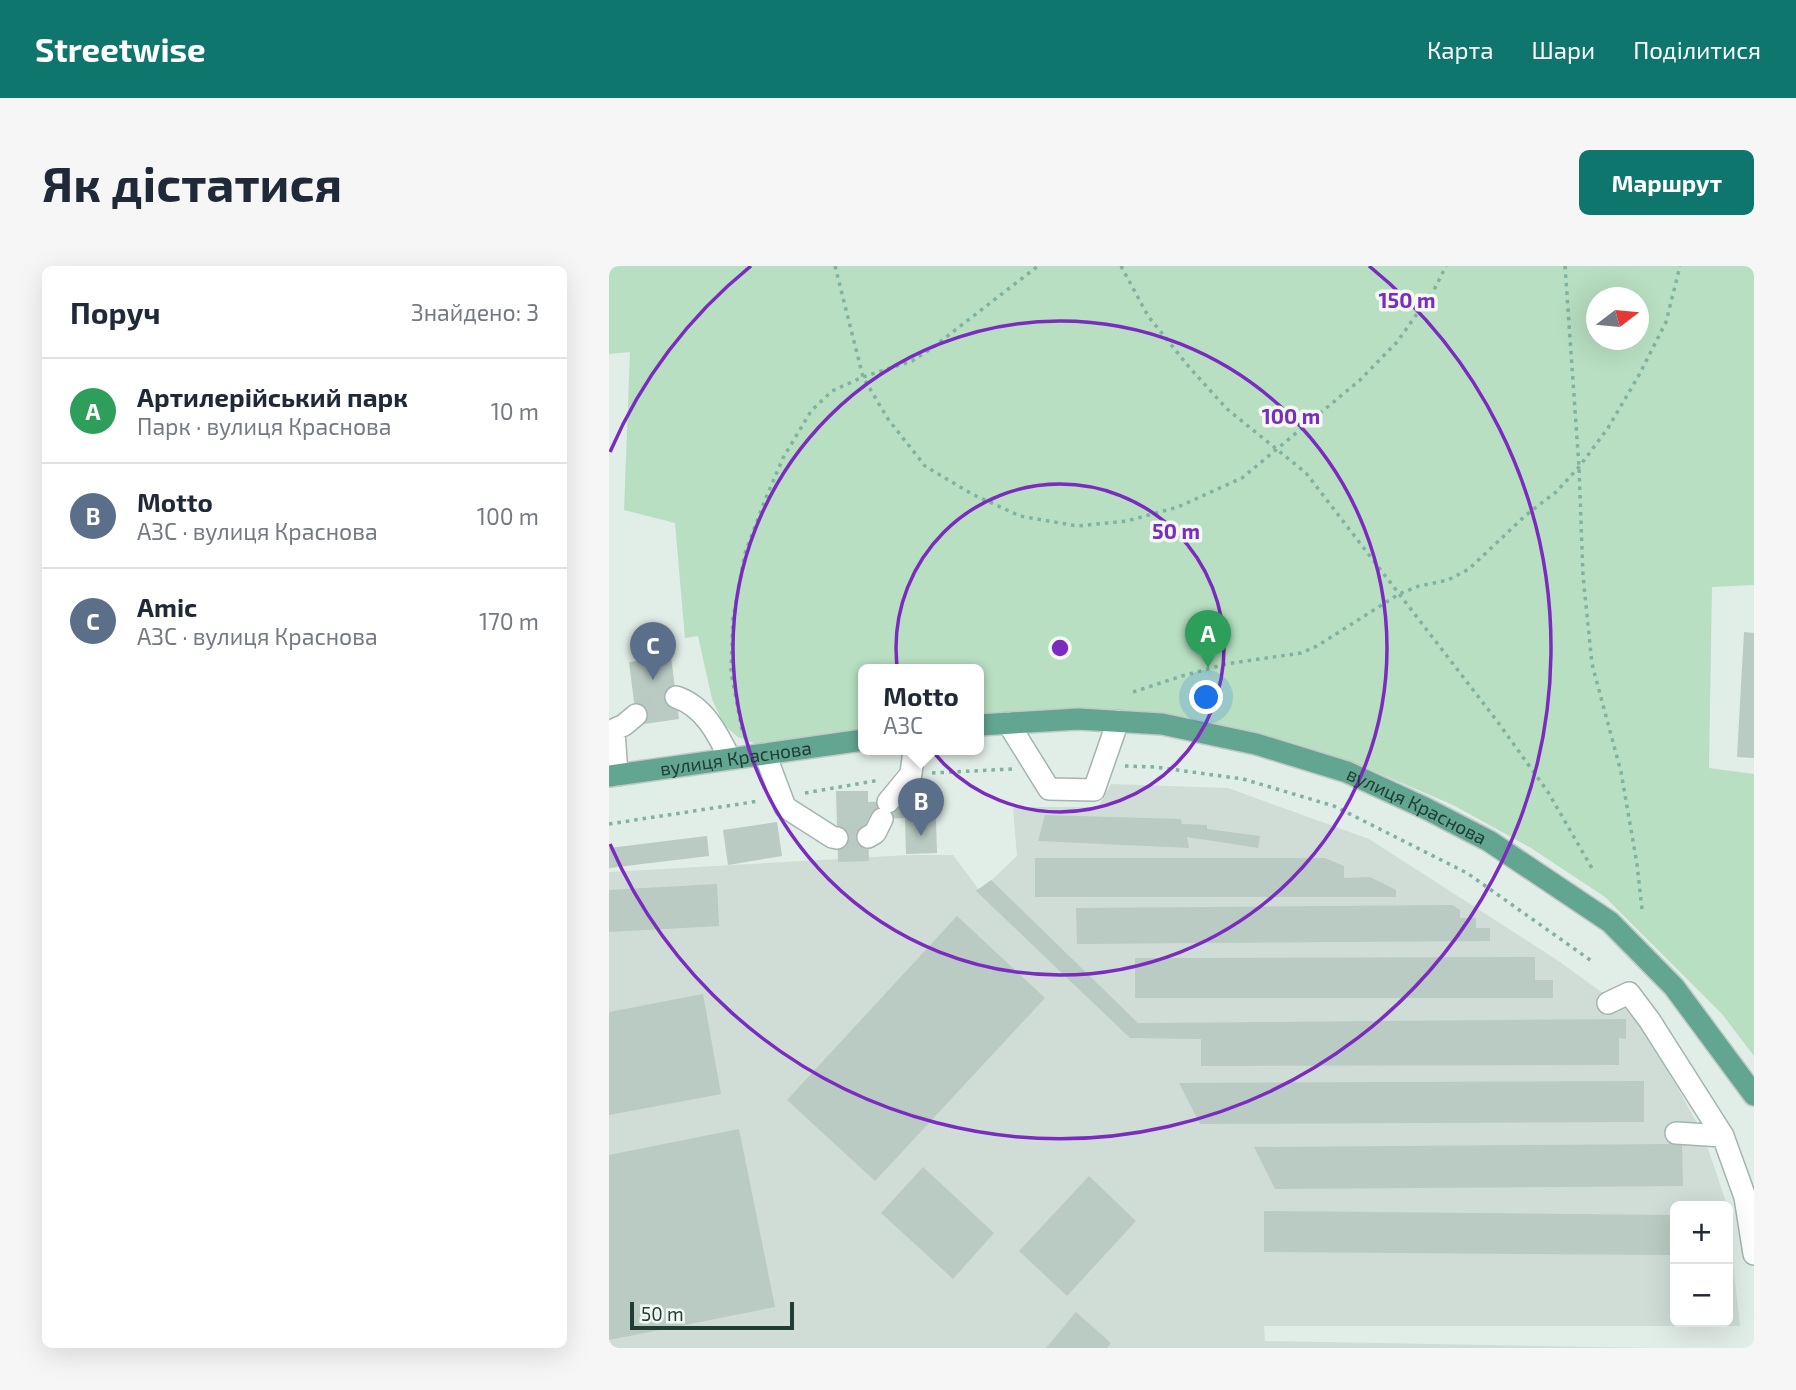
<!DOCTYPE html>
<html lang="uk">
<meta charset="utf-8">
<style>
body{margin:0;font-family:"Exo 2",sans-serif;background:#f6f6f7;color:#1f2937}
.controls{position:absolute;right:21px;bottom:21px;display:grid;overflow:hidden;border-radius:10px;box-shadow:0 7px 28px #0002}
.controls button{width:63px;height:63px;display:grid;place-items:center;padding:0;border:0;border-bottom:2px solid #e0e1e3;background:#fff;color:#1f2937;font:35px sans-serif}
.compass{position:absolute;left:977px;top:21px;width:63px;height:63px;border-radius:50%;background:#fff;box-shadow:0 7px 28px #0002;rotate:74deg}
.scale{position:absolute;left:21px;bottom:18px;width:164px;box-sizing:border-box;padding-left:7px;border:4px solid #203e35;border-top:0;font-size:19px;line-height:24px;white-space:nowrap;color:#203e35;-webkit-text-stroke:5px #f2f9f5;paint-order:stroke}
.you{position:absolute;left:598px;top:432px;width:24px;height:24px;margin:-18px;border:5px solid #fff;border-radius:50%;background:#1a73e8;box-shadow:0 0 0 10px #1a73e833}
.badge{display:grid;place-items:center;width:46px;height:46px;border-radius:50%;background:#0f766e;color:#fff;font-size:23px;font-weight:700}
.pin{position:absolute;translate:-50% -58px;filter:drop-shadow(0 2px 4px #0008)}
.pin::after{content:'';position:absolute;top:37px;width:24px;height:21px;background:inherit;clip-path:polygon(0 0,100% 0,50% 100%)}
.popup{position:absolute;left:249px;top:398px;width:126px;height:91px;box-sizing:border-box;display:grid;place-content:center;border-radius:10px;background:#fff;filter:drop-shadow(0 2px 5px #0005);font-size:23px;white-space:nowrap;color:#747a83}
.popup b{font-size:26px;color:#1f2937}
.popup::after{content:'';position:absolute;left:50%;top:100%;margin-left:-14px;border:14px solid transparent;border-top-color:#fff}
.list{margin:0;padding:0;list-style:none}
h2{display:flex;justify-content:space-between;align-items:center;height:91px;margin:0;padding:0 28px;font-size:30px}
h2 small{font-size:23px;font-weight:400;color:#747a83}
.list li{display:grid;grid-template-columns:46px 1fr auto;gap:21px;align-items:center;box-sizing:border-box;height:105px;padding:0 28px;border-top:2px solid #e0e1e3}
.list b{display:block;font-size:26px;white-space:nowrap}
.list p{margin:0;font-size:23px;white-space:nowrap;color:#747a83}
.list em{font-size:23px;font-style:normal;color:#747a83}
.map{position:relative;flex:none;width:1145px;height:1082px;overflow:hidden;border-radius:10px}
header{display:flex;align-items:center;gap:42px;box-sizing:border-box;height:98px;padding:0 35px;background:#0f766e;color:#fff}
header strong{font-size:33px}
nav{display:flex;gap:38px;margin-inline-start:auto;font-size:24px}
.intro{display:flex;align-items:center;justify-content:space-between;box-sizing:border-box;height:168px;padding:0 42px}
h1{margin:0;font-size:49px}
.button{padding:18px 32px;border-radius:10px;background:#0f766e;color:#fff;font-size:24px;font-weight:700}
main{display:flex;gap:42px;padding:0 42px}
aside{flex:1;background:#fff;border-radius:10px;box-shadow:0 7px 28px #0002}
.map>svg:first-child{display:block}
.built{fill:#cfddd6}
.green{fill:#b8dfc1;fill-rule:evenodd}
.building{fill:#b9cbc2}
.lines{fill:none;stroke-linecap:round;stroke-linejoin:round}
.minor-tunnel{stroke:#bacac3;stroke-width:21;stroke-dasharray:21 10;stroke-linecap:butt}
.minor-casing{stroke:#a3b5ae;stroke-width:24}
.major-casing{stroke:#c1c9c6;stroke-width:24}
.path{stroke:#7fb2a0;stroke-width:3.5;stroke-dasharray:3.5 5;stroke-linecap:butt}
.minor{stroke:#fff;stroke-width:21}
.major{stroke:#62a591;stroke-width:21}
.ring{fill:none;stroke:#7b2cbf;stroke-width:3.5}
.labels{text-anchor:middle;stroke-width:7;stroke-linejoin:round;paint-order:stroke}
.street-label{font-size:19px;fill:#203e35;stroke:#f2f9f5}
.centre{fill:#7b2cbf;stroke:#f2f9f5;stroke-width:3.5}
.ring-label{font-size:21px;text-anchor:middle;font-weight:bold;fill:#7b2cbf;stroke:#f2f9f5;stroke-width:7;stroke-linejoin:round;paint-order:stroke}
</style>
<header>
<strong>Streetwise</strong>
<nav><a>Карта</a><a>Шари</a><a>Поділитися</a></nav>
</header>
<div class="intro"><h1>Як дістатися</h1><a class="button">Маршрут</a></div>
<main>
<aside>
<h2>Поруч<small>Знайдено: 3</small></h2>
<ul class="list">
<li><span class="badge" style="background:#2e9e5b">A</span><div><b>Артилерійський парк</b><p>Парк · вулиця Краснова</p></div><em>10 m</em></li>
<li><span class="badge" style="background:#5c6f8a">B</span><div><b>Motto</b><p>АЗС · вулиця Краснова</p></div><em>100 m</em></li>
<li><span class="badge" style="background:#5c6f8a">C</span><div><b>Amic</b><p>АЗС · вулиця Краснова</p></div><em>170 m</em></li>
</ul>
</aside>
<div class="map">
<svg width="1145" height="1082" viewBox="0 0 1145 1082">
<rect width="100%" height="100%" fill="#e1ede7"/>
<path class="built" d="M502,518L619,522L760,573L948,694L1031,754L1094,868L1117,936V940H1066V1056H1119V952L1131,1060H655L656,1075L1044,1082H0V606L300,589H344L371,625L408,590L404,541H489Z"/>
<path class="green" d="M0,0H1145V319L1103,321L1100,502L1145,508V790L1113,748L996,631L922,582L844,539L753,500L678,475L625,461L502,446L370,454V404H254V466L155,481L129,471L115,459L103,433L89,370L76,372L66,257L15,244L21,86L0,88ZM987,32H1030V74H987Z"/>
<path class="building" d="M1135,366L1145,367V492L1128,491Z
M62,391L70,453L28,459L20,396Z
M326,524L328,587L297,588L296,552L259,553L260,595L229,596L227,525H259V536L296,535L295,525Z
M436,549L572,553L573,558L598,559V563L651,570L649,582L578,571L580,582L429,575Z
M168,556L173,590L119,599L114,564Z
M98,570L100,590L0,602V582Z
M426,592H716L735,600V612L761,611L787,624V631H426Z
M382,614L529,757L1017,753V773L1010,772V799L592,800V773L521,772L367,625Z
M108,618L110,660L0,666V624Z
M843,639L851,644V652H867V662H881V675L468,678L467,642Z
M348,650L436,732L266,915L178,834Z
M926,691V714H944V732H526V692Z
M94,728L112,828L0,849V746Z
M1035,815V856L591,858L570,817Z
M130,863L166,1041L0,1074V889Z
M1073,878L1074,920L666,923L645,881Z
M314,901L385,967L344,1013L272,947Z
M480,910L527,955L458,1030L410,985Z
M655,945L1066,949V989L655,986Z
M467,1046L502,1077L498,1082H437Z"/>
<g class="lines">
<path class="minor-tunnel" d="M27,449L46,436L67,431
M228,572L259,571"/>
<g class="minor-casing">
<path id="minor" d="M67,431C95,440 109,468 121,493
M399,457L440,523L485,524L509,455
M5,465L8,509
M0,466L15,459L27,449
M156,488L176,541L223,571L228,572
M279,536L302,508L305,484
M259,571L266,567L273,553
M999,737L1020,727L1041,755L1114,870L1136,931L1145,988
M1067,867L1114,870"/>
</g>
<g class="major-casing">
<g id="major">
<path id="s1" d="M370,459L469,453L553,458L647,478L738,506L816,542L880,575L1001,656L1065,721L1145,829"/>
<path id="s2" d="M0,510L254,474"/>
</g>
</g>
<path class="path" d="M226,0L254,111L279,153L316,200L363,228L411,250L468,260L518,255L569,241L633,212L751,114L788,76L825,24L837,0
M512,0L539,50L580,101L618,143L697,207L888,455L939,526L984,604
M956,0L970,201L974,310L983,398L1012,506L1028,598L1033,643
M524,426L573,410L617,398L692,387L708,380L790,328L810,320L839,314L860,303L917,249L947,226L970,201L999,162L1030,109L1057,56L1071,0
M133,464L122,406L124,352L136,287L156,234L174,192L202,145L223,125L254,111L303,95L323,82L429,0
M516,500L546,501L634,513L725,540L858,607L984,696
M323,507L403,503
M196,527L271,514
M0,558L150,535"/>
<use href="#minor" class="minor"/>
<use href="#major" class="major"/>
</g>
<g class="ring">
<circle cx="451" cy="382" r="164"/>
<circle cx="451" cy="382" r="327"/>
<path d="M1 186A491 491 0 0 1 142 0M760 0A491 491 0 1 1 1 578"/>
</g>
<g class="labels">
<g class="street-label">
<text dy="7" stroke="none"><textPath href="#s2" startOffset="128">вулиця Краснова</textPath></text>
<text dy="7" stroke="none"><textPath href="#s1" startOffset="452">вулиця Краснова</textPath></text>
</g>
</g>
<circle cx="451" cy="382" r="10" class="centre"/>
<g class="ring-label">
<text x="798" y="42">150 m</text>
<text x="682" y="158">100 m</text>
<text x="567" y="273">50 m</text>
</g>
</svg>
<div class="controls">
<button>+</button>
<button>−</button>
</div>
<svg class="compass" viewBox="-18 -18 36 36"><path d="M0-13l5 13h-10z" fill="#e53935"/><path d="M0 13l5-13h-10z" fill="#747a83"/></svg>
<div class="scale">50 m</div>
<div class="you"></div>
<div class="pin badge" style="left:599px;top:402px;background:#2e9e5b">A</div>
<div class="pin badge" style="left:312px;top:570px;background:#5c6f8a">B</div>
<div class="popup"><b>Motto</b>АЗС</div>
<div class="pin badge" style="left:44px;top:414px;background:#5c6f8a">C</div>
</div>
</main>
